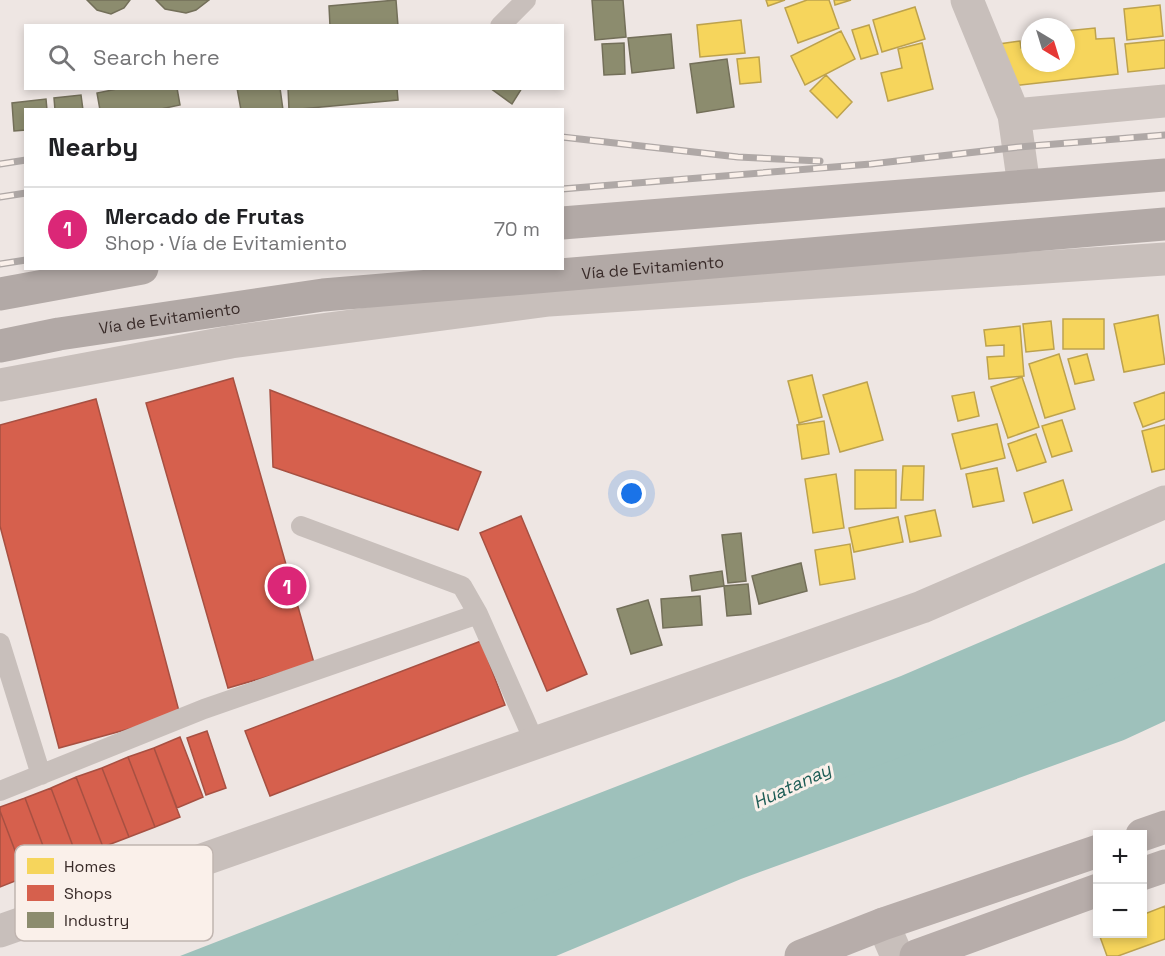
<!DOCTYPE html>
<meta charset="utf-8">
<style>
body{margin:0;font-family:"Space Grotesk",sans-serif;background:#f2f2f2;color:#202124}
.controls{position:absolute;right:18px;bottom:18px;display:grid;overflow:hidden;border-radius:0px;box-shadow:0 3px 9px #0003}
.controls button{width:54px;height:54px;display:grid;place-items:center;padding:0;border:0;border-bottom:2px solid #e0e0e0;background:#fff;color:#202124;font:30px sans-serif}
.compass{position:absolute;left:1021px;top:18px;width:54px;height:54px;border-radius:50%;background:#fff;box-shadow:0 3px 9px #0003;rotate:142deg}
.you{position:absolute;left:632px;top:494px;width:21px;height:21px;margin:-15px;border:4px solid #fff;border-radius:50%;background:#1a73e8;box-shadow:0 0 0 9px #1a73e833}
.badge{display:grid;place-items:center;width:39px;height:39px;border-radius:50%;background:#db2777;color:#fff;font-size:20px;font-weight:700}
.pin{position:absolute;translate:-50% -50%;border:3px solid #fff;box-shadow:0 2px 6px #0006}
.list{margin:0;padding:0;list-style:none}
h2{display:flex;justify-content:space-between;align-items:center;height:78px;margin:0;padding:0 24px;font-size:26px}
h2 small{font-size:20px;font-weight:400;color:#757577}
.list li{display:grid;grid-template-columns:39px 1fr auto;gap:18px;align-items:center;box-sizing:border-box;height:84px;padding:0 24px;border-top:2px solid #e0e0e0}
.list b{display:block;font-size:22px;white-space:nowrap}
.list p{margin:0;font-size:20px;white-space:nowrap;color:#757577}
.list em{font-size:20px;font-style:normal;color:#757577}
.icon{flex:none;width:33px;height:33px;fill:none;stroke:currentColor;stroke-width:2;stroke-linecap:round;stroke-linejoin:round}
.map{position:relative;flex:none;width:1165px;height:956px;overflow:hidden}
.search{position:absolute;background:#fff;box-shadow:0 3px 9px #0003;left:24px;top:24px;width:540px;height:66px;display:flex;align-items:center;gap:15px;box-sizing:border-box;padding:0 21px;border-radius:0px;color:#757577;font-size:22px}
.panel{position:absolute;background:#fff;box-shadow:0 3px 9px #0003;left:24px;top:108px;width:540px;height:162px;border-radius:0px}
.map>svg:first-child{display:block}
.water{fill:#9ec1bb}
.homes{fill:#f6d55c;stroke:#bda24d;stroke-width:1.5}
.shops{fill:#d6604d;stroke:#a75042;stroke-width:1.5}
.industry{fill:#8c8c6e;stroke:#736f59;stroke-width:1.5}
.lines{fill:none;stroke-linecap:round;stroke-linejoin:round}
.river{stroke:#9ec1bb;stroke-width:60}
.service{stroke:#c8bfbb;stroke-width:20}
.minor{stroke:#c8bfbb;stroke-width:33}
.primary{stroke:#b7adaa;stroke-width:33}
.trunk{stroke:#b2a9a6;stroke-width:33}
.rail-casing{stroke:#afa8a6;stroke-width:7}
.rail{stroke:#faf0ea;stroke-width:4.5;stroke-dasharray:14;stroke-linecap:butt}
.labels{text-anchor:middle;stroke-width:6;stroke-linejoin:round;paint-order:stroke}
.street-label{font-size:16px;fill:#392b29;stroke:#faf0ea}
.water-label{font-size:18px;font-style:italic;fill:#1d5c55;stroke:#faf0ea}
.key{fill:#faf0ea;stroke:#c0b5b0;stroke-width:1.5}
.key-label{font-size:16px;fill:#392b29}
</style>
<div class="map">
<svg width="1165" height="956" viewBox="0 0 1165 956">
<rect width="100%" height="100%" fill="#eee6e3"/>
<path class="water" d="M1165,563V688L1113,713L730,851L478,956H180L901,676Z"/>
<path class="homes" d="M766,0H785L768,6Z
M807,0H829L839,28L798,43L785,8Z
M834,0H851L835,5Z
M1160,5L1163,36L1127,40L1124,9Z
M915,7L925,39L882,52L873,20Z
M741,20L745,53L700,57L697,25Z
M869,25L878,54L861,59L852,30Z
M1095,28L1096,39L1114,38L1118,74L1003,87L999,44L1020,41L1021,48L1030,47V63H1066V31Z
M841,31L855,59L805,85L791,56Z
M1165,40V68L1128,72L1125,44Z
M922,43L933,89L888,101L881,73L902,68L898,49Z
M759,57L761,82L740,84L737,59Z
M826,75L852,102L837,118L810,91Z
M1158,315L1165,364L1124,372L1114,324Z
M1063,319H1104V349H1063Z
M1051,321L1054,349L1026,352L1023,324Z
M1020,326L1024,376L989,379L987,357L1004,356V345L986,346L984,330Z
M1059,354L1075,409L1045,418L1029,364Z
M1087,354L1094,380L1075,384L1068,359Z
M812,375L822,417L799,423L788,381Z
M1022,377L1039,427L1008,438L991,387Z
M867,382L883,440L840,452L823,395Z
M974,392L979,416L958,421L952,396Z
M1165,392V419L1143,427L1134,403Z
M1062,420L1072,451L1052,457L1042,426Z
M824,421L829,454L802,459L797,425Z
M997,424L1005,458L961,469L952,434Z
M1165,425V469L1152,472L1142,431Z
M1036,434L1046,462L1017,471L1008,444Z
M903,466H924L923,500H901Z
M997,468L1004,501L973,507L966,474Z
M855,470H896V508L855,509Z
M836,474L844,528L813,533L805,479Z
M1063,480L1072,510L1033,523L1024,493Z
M935,510L941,536L910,542L905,516Z
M898,517L903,542L854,552L849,528Z
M850,544L855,579L820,585L815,550Z
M1165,906V939L1118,956H1107L1099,934H1142V915Z"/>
<path class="shops" d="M233,378L314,663L228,688L146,403Z
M270,390L481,472L458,530L273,467Z
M96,399L180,715L59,748L0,526V425Z
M521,516L587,674L547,691L480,533Z
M481,641L505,705L270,796L245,731Z
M207,731L226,788L206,795L187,738Z
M180,737L203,797L177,808L154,748Z
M154,748L180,817L155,827L128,757Z
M128,757L155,827L129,837L102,768Z
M102,768L129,837L103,847L76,777Z
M76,777L103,847L77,857L51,788Z
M51,788L77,857L51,867L25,798Z
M25,798L51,867L25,877L0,811V807Z
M0,811L25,877L0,887Z"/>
<path class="industry" d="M87,0H130L124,8L111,14L97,10Z
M156,0H209L196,10L186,13L165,9Z
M396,0L398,26H330L329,6Z
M592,0H623L626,37L595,40Z
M671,34L674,68L632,73L628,38Z
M624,43L625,74L604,75L602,44Z
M727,59L734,107L697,113L690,64Z
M122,88H177L180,105L156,110H100L97,93Z
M237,88H280L283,110H241Z
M288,88H397L398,100L289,110Z
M490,88H522L512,104Z
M81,95L83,110H55L54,98Z
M46,99L47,110H26V130L14,131L12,103Z
M741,533L746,581L728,583L722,535Z
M801,563L807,591L759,604L752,576Z
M722,571L724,586L692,591L690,576Z
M748,584L751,614L727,616L724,586Z
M700,596L702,625L663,628L661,599Z
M648,600L662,645L631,654L617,609Z"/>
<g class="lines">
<path class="river" d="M478,956L730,851L1113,712L1165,688"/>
<path class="service" d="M500,26L526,0
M301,526L462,586L478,614L535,743
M0,643L41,775
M0,791L204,709L478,614"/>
<path class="minor" d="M967,0L1014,115L1024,186
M1014,115L1165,101
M0,385L231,342L549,300L1165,259
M883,924L897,956
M0,931L922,607L1165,502"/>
<path class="primary" d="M1142,835L1165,827
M1142,874L1165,866
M801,956L883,924L1098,851
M916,956L1098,890"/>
<g class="trunk">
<path d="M562,223L1165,175"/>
<path d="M0,294L142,268"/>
<path id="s1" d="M0,346L59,334L323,295L1165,224"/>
</g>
<g class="rail-casing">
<path id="rail" d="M562,137L738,157L820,161
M0,164L26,160
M562,189L871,164L1019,147L1165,135
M0,197L26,193
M0,264L26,260"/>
</g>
<use href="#rail" class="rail"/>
</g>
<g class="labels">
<g class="street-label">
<text dy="6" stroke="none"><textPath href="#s1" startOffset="658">Vía de Evitamiento</textPath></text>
<text dy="6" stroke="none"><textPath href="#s1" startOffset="172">Vía de Evitamiento</textPath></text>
</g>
<g class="water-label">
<text transform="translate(792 786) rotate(-25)" y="6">Huatanay</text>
</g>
</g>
<rect x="15" y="845" width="198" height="96" rx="9" class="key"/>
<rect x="27" y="858" width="27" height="16" fill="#f6d55c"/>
<rect x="27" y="885" width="27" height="16" fill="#d6604d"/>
<rect x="27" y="912" width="27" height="16" fill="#8c8c6e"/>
<g class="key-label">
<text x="64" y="872">Homes</text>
<text x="64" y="899">Shops</text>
<text x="64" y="926">Industry</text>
</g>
</svg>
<div class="controls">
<button>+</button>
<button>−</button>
</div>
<svg class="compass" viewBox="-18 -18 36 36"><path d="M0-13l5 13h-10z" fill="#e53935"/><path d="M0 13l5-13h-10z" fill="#757577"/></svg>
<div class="you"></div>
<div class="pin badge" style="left:287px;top:586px">1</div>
<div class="search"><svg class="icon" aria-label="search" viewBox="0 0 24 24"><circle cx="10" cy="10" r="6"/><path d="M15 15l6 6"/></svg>Search here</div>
<section class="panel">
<h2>Nearby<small></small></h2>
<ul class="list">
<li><span class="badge">1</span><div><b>Mercado de Frutas</b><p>Shop · Vía de Evitamiento</p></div><em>70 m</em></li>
</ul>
</section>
</div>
